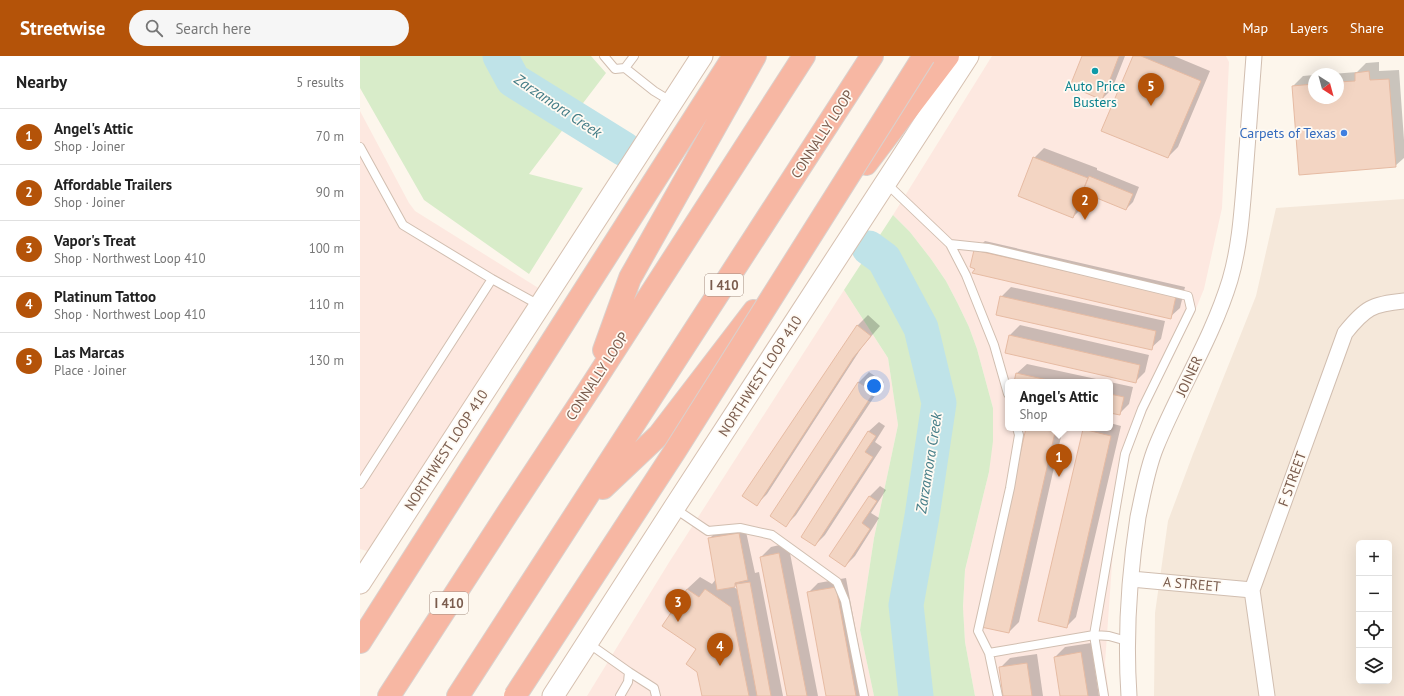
<!DOCTYPE html>
<meta charset="utf-8">
<style>
body{margin:0;font-family:"PT Sans",sans-serif;background:#f6f6f6;color:#222}
.controls{position:absolute;right:12px;bottom:12px;display:grid;overflow:hidden;border-radius:6px;box-shadow:0 4px 16px #0002}
.controls button{width:36px;height:36px;display:grid;place-items:center;padding:0;border:0;border-bottom:1px solid #e0e0e0;background:#fff;color:#222;font:20px sans-serif}
.compass{position:absolute;left:948px;top:12px;width:36px;height:36px;border-radius:50%;background:#fff;box-shadow:0 4px 16px #0002;rotate:144deg}
.you{position:absolute;left:514px;top:330px;width:14px;height:14px;margin:-10px;border:3px solid #fff;border-radius:50%;background:#1a73e8;box-shadow:0 0 0 6px #1a73e833}
.badge{display:grid;place-items:center;width:26px;height:26px;border-radius:50%;background:#b45309;color:#fff;font-size:13px;font-weight:700}
.pin{position:absolute;translate:-50% -33px;filter:drop-shadow(0 1px 2px #0008)}
.pin::after{content:'';position:absolute;top:21px;width:14px;height:12px;background:inherit;clip-path:polygon(0 0,100% 0,50% 100%)}
.popup{position:absolute;left:645px;top:323px;width:108px;height:52px;box-sizing:border-box;display:grid;place-content:center;border-radius:6px;background:#fff;filter:drop-shadow(0 1px 3px #0005);font-size:13px;white-space:nowrap;color:#767676}
.popup b{font-size:15px;color:#222}
.popup::after{content:'';position:absolute;left:50%;top:100%;margin-left:-8px;border:8px solid transparent;border-top-color:#fff}
.list{margin:0;padding:0;list-style:none}
h2{display:flex;justify-content:space-between;align-items:center;height:52px;margin:0;padding:0 16px;font-size:17px}
h2 small{font-size:13px;font-weight:400;color:#767676}
.list li{display:grid;grid-template-columns:26px 1fr auto;gap:12px;align-items:center;box-sizing:border-box;height:56px;padding:0 16px;border-top:1px solid #e0e0e0}
.list b{display:block;font-size:15px;white-space:nowrap}
.list p{margin:0;font-size:13px;white-space:nowrap;color:#767676}
.list em{font-size:13px;font-style:normal;color:#767676}
.icon{flex:none;width:22px;height:22px;fill:none;stroke:currentColor;stroke-width:2;stroke-linecap:round;stroke-linejoin:round}
.map{position:relative;flex:none;width:1044px;height:640px;overflow:hidden}
header{display:flex;align-items:center;gap:24px;box-sizing:border-box;height:56px;padding:0 20px;background:#b45309;color:#fff}
header strong{font-size:19px}
nav{display:flex;gap:22px;margin-inline-start:auto;font-size:14px}
.search{width:280px;height:36px;background:#f6f6f6;display:flex;align-items:center;gap:10px;box-sizing:border-box;padding:0 14px;border-radius:22px;color:#767676;font-size:15px}
main{display:flex}
aside{flex:1;background:#fff}
.map>svg:first-child{display:block}
.residential{fill:#f5e8da;fill-rule:evenodd}
.commercial{fill:#fde8e0;fill-rule:evenodd}
.green{fill:#d8ecc9}
.shadow{fill:#0003;fill-rule:evenodd}
.lines{fill:none;stroke-linecap:round;stroke-linejoin:round}
.river{stroke:#bfe3e8;stroke-width:35}
.building{fill:#f3d5c3;stroke:#e6bba3}
.lane-casing{stroke:#d1beb0;stroke-width:10}
.street-casing{stroke:#d1beb0;stroke-width:17}
.secondary-casing{stroke:#d6c0b0;stroke-width:23}
.highway-casing{stroke:#dad1cd;stroke-width:24}
.lane{stroke:#fff;stroke-width:8}
.street{stroke:#fff;stroke-width:15}
.secondary{stroke:#fff;stroke-width:21}
.highway{stroke:#f7b7a3;stroke-width:22}
.highway-bridge-casing{stroke:#dad1cd;stroke-width:24;stroke-linecap:butt}
.highway-bridge{stroke:#f7b7a3;stroke-width:22}
.culture-dot{fill:#0f9aa8;stroke:#fffaf3;stroke-width:1.5}
.shop-dot{fill:#3f7fe0;stroke:#fffaf3;stroke-width:1.5}
.labels{text-anchor:middle;stroke-width:3.5;stroke-linejoin:round;paint-order:stroke}
.shield{fill:#fffaf3;stroke:#a28b7f;stroke-width:1}
.shield-label{font-size:13px;font-weight:bold;fill:#7a5c4d}
.culture-label{font-size:14px;fill:#0d838f;stroke:#fffaf3}
.shop-label{font-size:14px;fill:#366cbe;stroke:#fffaf3;text-anchor:end}
.street-label{font-size:14px;fill:#7a5c4d;stroke:#fffaf3}
.water-label{font-size:15px;font-style:italic;fill:#437c86;stroke:#fffaf3}
</style>
<header>
<strong>Streetwise</strong>
<div class="search"><svg class="icon" aria-label="search" viewBox="0 0 24 24"><circle cx="10" cy="10" r="6"/><path d="M15 15l6 6"/></svg>Search here</div>
<nav><a>Map</a><a>Layers</a><a>Share</a></nav>
</header>
<main>
<aside>
<h2>Nearby<small>5 results</small></h2>
<ul class="list">
<li><span class="badge">1</span><div><b>Angel's Attic</b><p>Shop · Joiner</p></div><em>70 m</em></li>
<li><span class="badge">2</span><div><b>Affordable Trailers</b><p>Shop · Joiner</p></div><em>90 m</em></li>
<li><span class="badge">3</span><div><b>Vapor's Treat</b><p>Shop · Northwest Loop 410</p></div><em>100 m</em></li>
<li><span class="badge">4</span><div><b>Platinum Tattoo</b><p>Shop · Northwest Loop 410</p></div><em>110 m</em></li>
<li><span class="badge">5</span><div><b>Las Marcas</b><p>Place · Joiner</p></div><em>130 m</em></li>
</ul>
</aside>
<div class="map">
<svg width="1044" height="640" viewBox="0 0 1044 640">
<rect width="100%" height="100%" fill="#fdf6ec"/>
<path class="residential" d="M1044,143V640H794L795,557L808,465L833,398L896,240L916,152ZM999,487H1029V625H999Z"/>
<path class="commercial" d="M632,0H866L869,6L862,152L844,233L833,260L794,339L777,377L765,413L754,480L745,607L749,640H615L605,586L603,552L605,514L629,416L633,352L617,293L609,271L598,248L586,225L571,203L550,176L533,159ZM648,326H750V372H648Z
M0,55L49,147L55,155L180,233L7,495L0,493Z
M484,234L528,302L538,369L514,482L500,574L514,640H227L308,508Z"/>
<path class="green" d="M0,0H231L246,17L169,118L223,132L169,218L64,144L0,32Z
M533,159L550,176L571,203L586,225L598,248L609,271L617,293L633,352V385L629,416L605,514L603,551L605,586L615,640H514L500,574L514,482L538,369L528,302L484,234Z"/>
<path class="shadow" d="M723,0H765L752,33L742,43Z
M774,0H814L850,15L818,91L808,101Z
M1019,6V15L1039,14L1044,84V102L1035,110L933,30L943,20L954,19V42H978V18H972L997,16L1006,7Z
M684,92L737,112V114L779,131L773,146L766,153L728,137L723,151L713,161L674,102Z
M625,185L825,231L820,252L810,261L615,194Z
M651,231L805,265L801,283L791,292L641,241Z
M508,259L520,270L502,291L407,438L397,448L383,440L498,269Z
M660,269L789,299L785,316L775,326L646,296L650,279Z
M667,308L773,331L769,348L759,358L750,356V326H655L657,317Z
M509,316L524,326L436,459L426,469L411,460L499,326Z
M519,366L525,370L515,386L522,391L465,479L455,489L442,481L509,375Z
M750,367L761,370L716,561L706,571L724,374L726,372H750Z
M667,372H703L659,566L649,576Z
M520,430L526,434L511,457L519,462L495,500L485,510L470,500L510,440Z
M385,471L395,517L399,516L423,640H343L338,615L337,592L327,533L340,521L352,528L356,523L349,483L356,476ZM377,528L378,534L374,531Z
M428,487L458,640H428L401,501L411,491Z
M486,522L508,640H467L448,537L458,527Z
M731,587L739,640H701L695,601L705,591Z
M677,598L683,640H644L640,612L650,602Z"/>
<g class="lines">
<path class="river" d="M140,0L153,24L264,93
M509,192L524,203L561,272L579,347L562,460L546,549L556,640"/>
</g>
<path class="building" d="M722,0H759L742,44L710,30Z
M773,0H781L841,25L808,102L741,75Z
M1009,15L1010,24L1029,23L1036,111L939,119L932,30L954,28V42H978V26L995,25V17Z
M673,101L728,122L713,162L658,140Z
M729,120L773,138L766,154L722,136Z
M614,194L816,240L811,263L612,217L615,213L610,211Z
M640,240L796,275L792,294L636,259Z
M497,269L511,280L493,302L397,450L382,440Z
M649,279L780,309L776,327L645,297Z
M656,317L697,326H654Z
M498,326L514,336L426,471L410,460Z
M750,338L764,341L760,359L750,357Z
M666,372H696L649,577L621,571Z
M723,373L751,380L707,572L678,565Z
M508,375L516,380L505,396L513,401L455,490L441,481Z
M509,440L517,445L502,467L510,473L485,511L469,500Z
M379,477L388,524L375,527V531L357,534L348,482Z
M419,497L447,640H427L400,501Z
M390,526L411,640H397L376,528Z
M476,531L496,640H466L447,536Z
M327,533L339,541L345,533L371,551L389,640H342L337,616L326,608L336,593L302,570Z
M721,596L728,640H700L694,601Z
M667,607L672,640H643L639,611Z"/>
<g class="lines">
<g class="lane-casing">
<path id="lane" d="M244,0L255,13L265,12L274,0
M265,12L294,35L312,46
M0,91L43,169L132,223L179,249
M526,127L590,188L606,219L634,289L648,338
M590,188L628,192L828,240L831,253L782,353L765,398L734,579L744,640
M0,428L132,223
M314,452L348,475L380,472L412,479L477,526L485,545L504,640
M228,587L269,616L268,626L260,640
M629,597L734,579L749,580L767,585
M269,616L294,632L296,640
M638,640L629,597L618,575L650,432L659,379L657,372"/>
</g>
<g class="street-casing">
<path id="street" d="M771,523L892,534
M769,640C765,581 769,520 778,461C783,438 787,413 796,391C819,334 852,283 870,224C880,190 882,154 885,119C888,79 891,40 894,0
M907,640L892,534L985,277C1005,252 1012,248 1044,245"/>
</g>
<g class="secondary-casing">
<path id="secondary" d="M0,527L342,0
M193,640L314,452L608,0"/>
</g>
<g class="highway-casing">
<path id="highway" d="M506,108L588,0
M244,294L270,222L395,0
M243,432L299,379L394,255
M0,586L374,0
M29,640L149,455L232,329L444,0
M98,640L512,0"/>
</g>
<use href="#lane" class="lane"/>
<use href="#street" class="street"/>
<use href="#secondary" class="secondary"/>
<use href="#highway" class="highway"/>
<g class="highway-bridge-casing">
<path id="highway-bridge" d="M155,640L315,395L564,0"/>
</g>
<use href="#highway-bridge" class="highway-bridge"/>
</g>
<circle class="culture-dot" cx="735" cy="15" r="4"/>
<circle class="shop-dot" cx="984" cy="77" r="4"/>
<g class="labels">
<g class="shield">
<rect x="345" y="218" width="38" height="22" rx="3"/>
<rect x="70" y="536" width="38" height="22" rx="3"/>
</g>
<g class="shield-label">
<text x="364" y="234">I 410</text>
<text x="89" y="552">I 410</text>
</g>
<g class="culture-label">
<text x="735" y="35">Auto Price<tspan x="735" dy="16">Busters</tspan></text>
</g>
<g class="shop-label">
<text x="976" y="82">Carpets of Texas</text>
</g>
<g class="street-label">
<text transform="translate(462 78) rotate(-57)" y="5">CONNALLY LOOP</text>
<text transform="translate(237 320) rotate(-57)" y="5">CONNALLY LOOP</text>
<text transform="translate(400 320) rotate(-57)" y="5">NORTHWEST LOOP 410</text>
<text transform="translate(829 320) rotate(-65)" y="5">JOINER</text>
<text transform="translate(86 394) rotate(-57)" y="5">NORTHWEST LOOP 410</text>
<text transform="translate(932 423) rotate(-70)" y="5">F STREET</text>
<text transform="translate(832 528) rotate(5)" y="5">A STREET</text>
</g>
<g class="water-label">
<text transform="translate(198 50) rotate(34)" y="5">Zarzamora Creek</text>
<text transform="translate(569 407) rotate(-81)" y="5">Zarzamora Creek</text>
</g>
</g>
</svg>
<div class="controls">
<button>+</button>
<button>−</button>
<button><svg class="icon" aria-label="locate" viewBox="0 0 24 24"><circle cx="12" cy="12" r="6"/><path d="M12 2v4M12 18v4M2 12h4M18 12h4"/></svg></button>
<button><svg class="icon" aria-label="layers" viewBox="0 0 24 24"><path d="M12 4l9 5-9 5-9-5zM3 14l9 5 9-5"/></svg></button>
</div>
<svg class="compass" viewBox="-18 -18 36 36"><path d="M0-13l5 13h-10z" fill="#e53935"/><path d="M0 13l5-13h-10z" fill="#767676"/></svg>
<div class="you"></div>
<div class="pin badge" style="left:699px;top:421px">1</div>
<div class="popup"><b>Angel's Attic</b>Shop</div>
<div class="pin badge" style="left:725px;top:164px">2</div>
<div class="pin badge" style="left:318px;top:566px">3</div>
<div class="pin badge" style="left:360px;top:610px">4</div>
<div class="pin badge" style="left:791px;top:50px">5</div>
</div>
</main>
